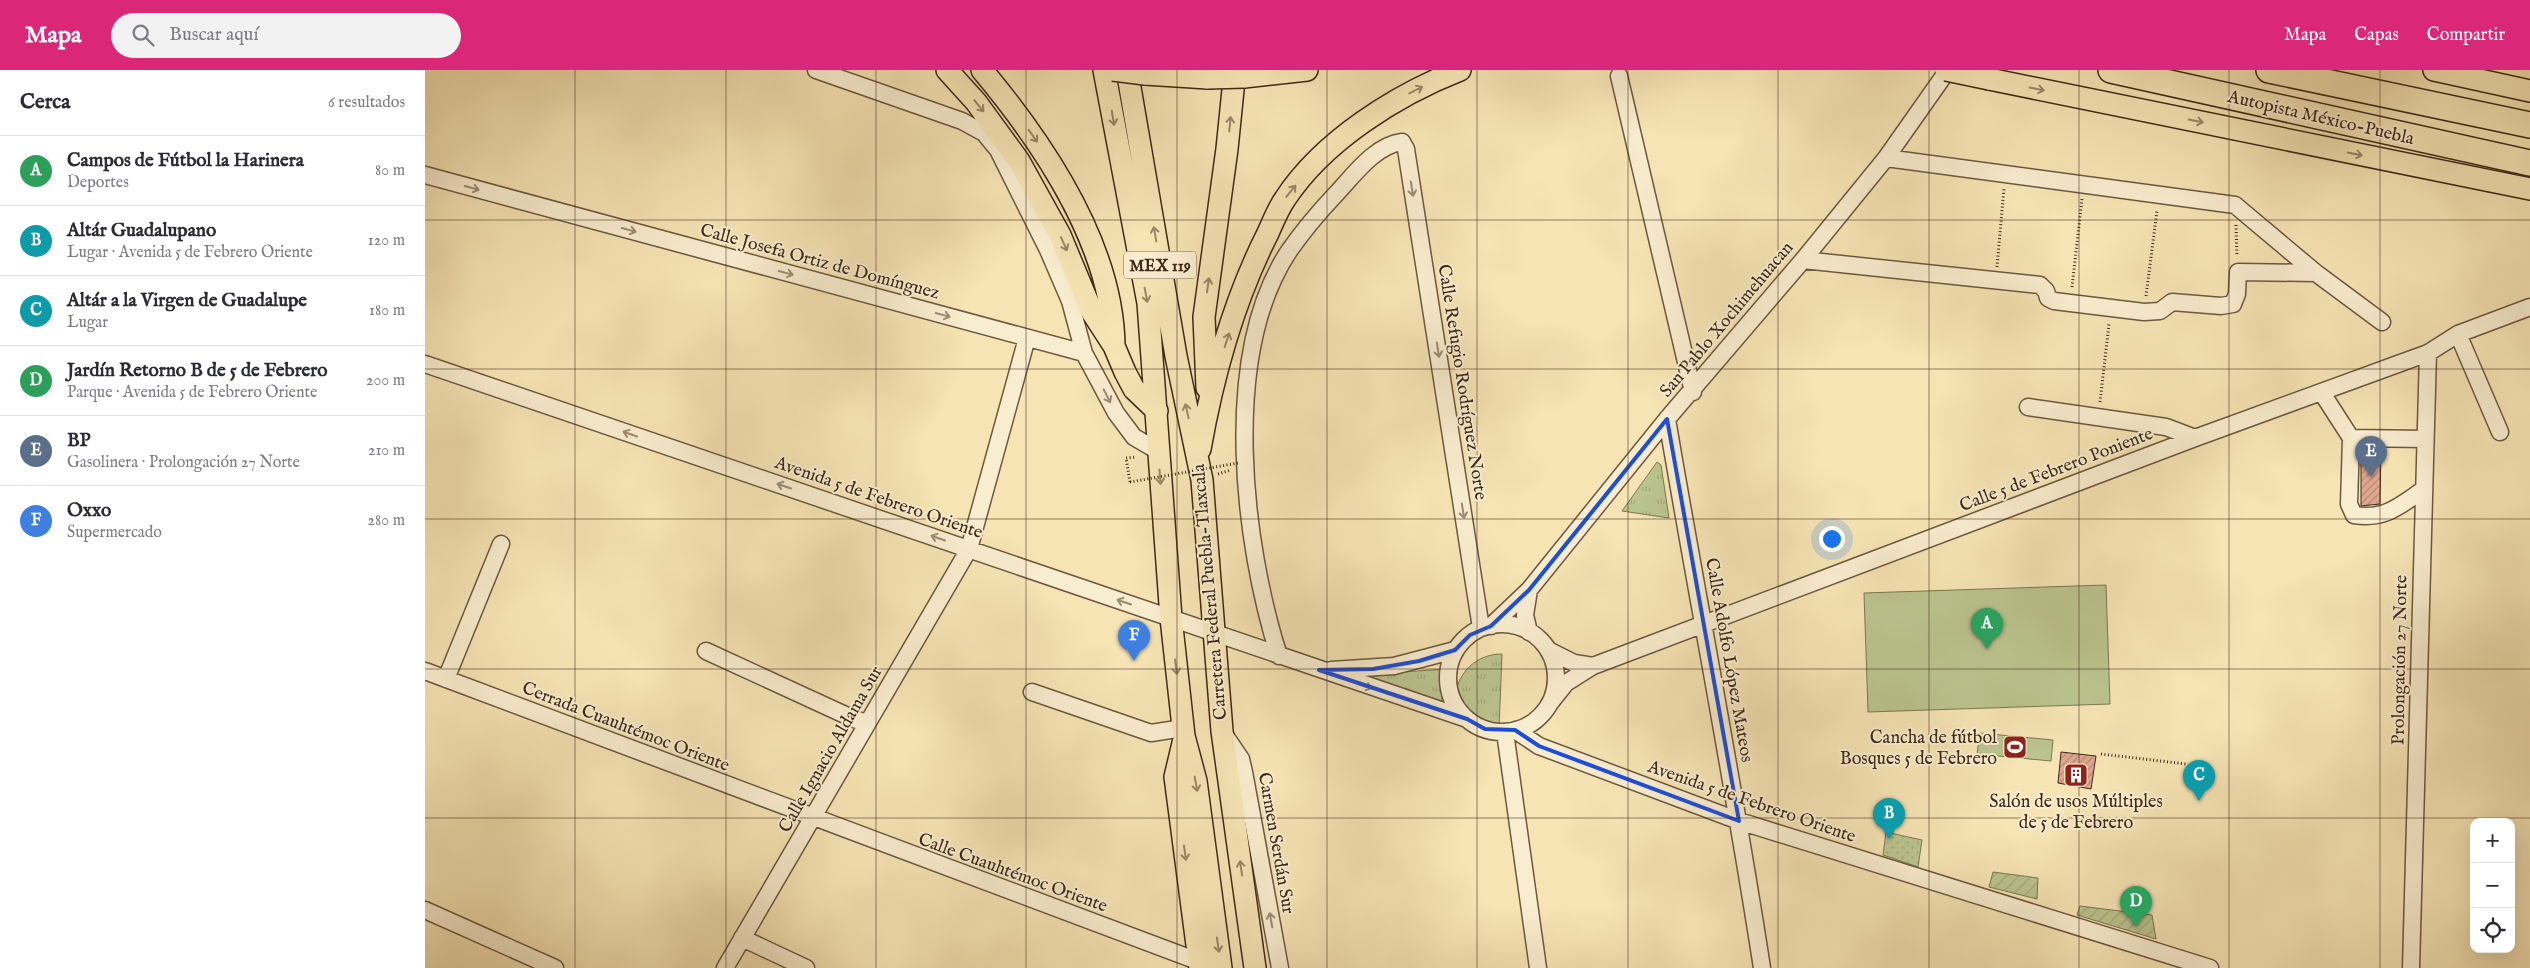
<!DOCTYPE html>
<html lang="es">
<meta charset="utf-8">
<style>
body{margin:0;font-family:"IM FELL English",serif;background:#f2f2f3;color:#2b2b33}
.controls{position:absolute;right:15px;bottom:15px;display:grid;overflow:hidden;border-radius:10px;box-shadow:0 5px 20px #0002}
.controls button{width:45px;height:45px;display:grid;place-items:center;padding:0;border:0;border-bottom:1px solid #e1e1e2;background:#fff;color:#2b2b33;font:25px sans-serif}
.you{position:absolute;left:1406px;top:468px;width:18px;height:18px;margin:-12px;border:4px solid #fff;border-radius:50%;background:#1a73e8;box-shadow:0 0 0 8px #1a73e833}
.badge{display:grid;place-items:center;width:32px;height:32px;border-radius:50%;background:#db2777;color:#fff;font-size:16px;font-weight:700}
.pin{position:absolute;translate:-50% -41px;filter:drop-shadow(0 1px 2px #0008)}
.pin::after{content:'';position:absolute;top:26px;width:18px;height:15px;background:inherit;clip-path:polygon(0 0,100% 0,50% 100%)}
.list{margin:0;padding:0;list-style:none}
h2{display:flex;justify-content:space-between;align-items:center;height:65px;margin:0;padding:0 20px;font-size:21px}
h2 small{font-size:16px;font-weight:400;color:#7c7c81}
.list li{display:grid;grid-template-columns:32px 1fr auto;gap:15px;align-items:center;box-sizing:border-box;height:70px;padding:0 20px;border-top:1px solid #e1e1e2}
.list b{display:block;font-size:19px;white-space:nowrap}
.list p{margin:0;font-size:16px;white-space:nowrap;color:#7c7c81}
.list em{font-size:16px;font-style:normal;color:#7c7c81}
.icon{flex:none;width:28px;height:28px;fill:none;stroke:currentColor;stroke-width:2;stroke-linecap:round;stroke-linejoin:round}
.map{position:relative;flex:none;width:2105px;height:898px;overflow:hidden}
header{display:flex;align-items:center;gap:30px;box-sizing:border-box;height:70px;padding:0 25px;background:#db2777;color:#fff}
header strong{font-size:24px}
nav{display:flex;gap:28px;margin-inline-start:auto;font-size:18px}
.search{width:350px;height:45px;background:#f2f2f3;display:flex;align-items:center;gap:12px;box-sizing:border-box;padding:0 18px;border-radius:28px;color:#7c7c81;font-size:19px}
main{display:flex}
aside{flex:1;background:#fff}
.map>svg:first-child{display:block}
.grass{fill:url(#grass-dots);stroke:#7c7653}
.park{fill:url(#park-tufts);stroke:#7c7653}
.garden{fill:url(#garden-furrows);stroke:#7c7653}
.pitch{fill:#bbc48e;stroke:#7c7653}
.building{fill:url(#building-hatch);stroke:#3e2918}
.lines{fill:none;stroke-linecap:round;stroke-linejoin:round}
.minor-casing{stroke:#6c583f;stroke-width:19}
.major-casing{stroke:#3e2918;stroke-width:24}
.highway-casing{stroke:#3e2918;stroke-width:28}
.path{stroke:#3e2918;stroke-width:3;stroke-dasharray:1 2.5;stroke-linecap:butt}
.minor{stroke:#f9edcf;stroke-width:16}
.major{stroke:#f6e4b5;stroke-width:21}
.highway{stroke:#f6e4b5;stroke-width:25}
.major-bridge-casing{stroke:#3e2918;stroke-width:24;stroke-linecap:butt}
.path-bridge{stroke:#3e2918;stroke-width:3;stroke-dasharray:1 2.5;stroke-linecap:butt}
.major-bridge{stroke:#f6e4b5;stroke-width:21}
.oneway{stroke:#9a8666}
.oneway2{stroke:#9c8b74}
.marked{fill:none;stroke:#1d4ed8;stroke-width:4;stroke-linejoin:round}
.grid{fill:none;stroke:#3e2918;stroke-width:1;stroke-opacity:0.55}
.labels{text-anchor:middle;stroke-width:4;stroke-linejoin:round;paint-order:stroke}
.shield{fill:#f9edcf;stroke:#76644f;stroke-width:1}
.shield-label{font-size:16px;font-weight:bold;fill:#3e2918}
.street-label{font-size:18px;fill:#3e2918;stroke:#f9edcf}
.poi-label{font-size:18px;fill:#3e2918;stroke:#f9edcf;text-anchor:end}
</style>
<header>
<strong>Mapa</strong>
<div class="search"><svg class="icon" aria-label="search" viewBox="0 0 24 24"><circle cx="10" cy="10" r="6"/><path d="M15 15l6 6"/></svg>Buscar aquí</div>
<nav><a>Mapa</a><a>Capas</a><a>Compartir</a></nav>
</header>
<main>
<aside>
<h2>Cerca<small>6 resultados</small></h2>
<ul class="list">
<li><span class="badge" style="background:#2e9e5b">A</span><div><b>Campos de Fútbol la Harinera</b><p>Deportes</p></div><em>80 m</em></li>
<li><span class="badge" style="background:#0f9aa8">B</span><div><b>Altár Guadalupano</b><p>Lugar · Avenida 5 de Febrero Oriente</p></div><em>120 m</em></li>
<li><span class="badge" style="background:#0f9aa8">C</span><div><b>Altár a la Virgen de Guadalupe</b><p>Lugar</p></div><em>180 m</em></li>
<li><span class="badge" style="background:#2e9e5b">D</span><div><b>Jardín Retorno B de 5 de Febrero</b><p>Parque · Avenida 5 de Febrero Oriente</p></div><em>200 m</em></li>
<li><span class="badge" style="background:#5c6f8a">E</span><div><b>BP</b><p>Gasolinera · Prolongación 27 Norte</p></div><em>210 m</em></li>
<li><span class="badge" style="background:#3f7fe0">F</span><div><b>Oxxo</b><p>Supermercado</p></div><em>280 m</em></li>
</ul>
</aside>
<div class="map">
<svg width="2105" height="898" viewBox="0 0 2105 898">
<defs>
<pattern id="grass-dots" width="8" height="8" patternUnits="userSpaceOnUse" patternTransform="scale(1.25)"><rect width="8" height="8" fill="#bbc48e"/><path d="M2 2h.1M6 6h.1" fill="none" stroke="#a2a87a" stroke-width="1.8" stroke-linecap="round"/></pattern>
<pattern id="park-tufts" width="24" height="20" patternUnits="userSpaceOnUse" patternTransform="scale(1.25)"><rect width="24" height="20" fill="#bbc48e"/><path d="M3 7l-1-3M5 7V3M7 7l1-3M15 17l-1-3M17 17v-4M19 17l1-3" fill="none" stroke="#a2a87a"/></pattern>
<pattern id="garden-furrows" width="10" height="10" patternUnits="userSpaceOnUse" patternTransform="scale(1.25)"><rect width="10" height="10" fill="#bbc48e"/><path d="M-1 1l2-2M0 10L10 0M9 11l2-2" fill="none" stroke="#a2a87a"/></pattern>
<pattern id="building-hatch" width="6" height="6" patternUnits="userSpaceOnUse" patternTransform="scale(1.25)"><rect width="6" height="6" fill="#dfa88e"/><path d="M-1 1l2-2M0 6l6-6M5 7l2-2" fill="none" stroke="#b68973"/></pattern>
</defs>
<rect width="100%" height="100%" fill="#f6e4b5"/>
<filter id="stains"><feTurbulence type="fractalNoise" baseFrequency=".004" numOctaves="4"/><feColorMatrix values="0 0 0 0 .2 0 0 0 0 .09 0 0 0 0 .02 0 0 0 .5 -.17"/></filter>
<radialGradient id="worn" r=".72"><stop offset=".6" stop-color="#630" stop-opacity="0"/><stop offset="1" stop-color="#630" stop-opacity=".3"/></radialGradient>
<path class="grass" d="M1461,762L1497,770L1493,797L1458,785Z"/>
<path class="park" d="M1232,392L1236,395L1244,448L1197,441Z
M1077,584L1074,659C1053,656 1041,647 1030,628C1032,603 1051,584 1077,584Z
M1021,599L1016,638L947,615L949,604Z"/>
<path class="garden" d="M1568,802L1613,808L1612,829L1564,817Z
M1655,836L1727,845L1731,869L1652,845Z"/>
<path class="pitch" d="M1681,515L1685,634L1443,642L1439,523Z
M1555,663L1628,670L1626,691L1552,684Z"/>
<path class="building" d="M1936,378H1956L1955,434L1936,436Z
M1636,682L1671,686L1666,719L1633,713Z"/>
<g class="lines">
<g class="minor-casing">
<path id="minor" d="M391,0L537,51L559,63L573,80L623,180L645,231L659,283L691,343L709,367L733,381
M1194,6L1268,322
M1461,88L1810,135L1891,203
M0,105L659,283
M1378,190L1615,215L1621,221L1623,228L1629,231L1719,242L1735,241L1747,232L1796,236L1808,234L1812,224L1813,202L1891,203L1957,252
M2033,264L2075,362
M0,294L1042,649
M1897,323L1926,368L1924,434L1929,445C1960,450 1974,436 1998,420
M1603,337L1741,357L1770,368
M1242,349C1273,532 1309,715 1337,898
M1926,368L2000,369
M1104,520L1100,545L1104,562
M1023 608a54 54 0 1 1 108 0a54 54 0 1 1-108 0Z
M1066,556L1104,520L1242,349L1378,190L1461,88L1523,0
M1123,580L1149,593L1168,596
M281,581L429,649L442,653
M854,586C818,473 795,285 864,181C878,161 894,142 910,125C928,106 950,75 977,72L981,79L1056,558
M906,600L969,596L1030,580
M0,601L775,892
M21,609L76,474
M607,622L726,663L758,658
M1125,633L1141,613L1168,596L1770,368L2003,283L2033,264L2105,237
M1090,660L1114,676L1314,751L1785,898
M1080,662L1113,898
M799,664L816,689L819,702L855,898
M0,840L130,898
M317,868L381,898
M300,898L544,479L602,268
M1986,898L2003,283"/>
</g>
<g class="major-casing">
<path id="major" d="M522,0L551,32L594,91L635,165L667,242L689,276L700,302L709,319L732,341
M557,0C619,74 688,177 689,276
M679,0L723,233L746,548L759,666L771,711L796,898
M702,0L751,286L777,410L797,661L830,898
M2009,0L2105,21
M720,4L783,8
M819,7L882,0
M1564,9L2105,119
M782,318L779,247L802,79L810,0
M775,379C788,305 809,230 843,163C848,152 853,139 860,129C898,71 971,25 1035,0
M759,669L750,707L775,898"/>
</g>
<g class="highway-casing">
<path id="highway" d="M1686,0L2105,93
M1844,0L2105,55"/>
</g>
<path class="path" d="M1811,155L1812,186
M1572,197L1579,118
M1647,217L1657,129
M1721,226L1732,141
M1675,332L1684,254
M793,404L806,400
M705,412L701,388L711,387
M1676,684L1761,694"/>
<use href="#minor" class="minor"/>
<use href="#major" class="major"/>
<use href="#highway" class="highway"/>
<g class="major-bridge-casing">
<path id="major-bridge" d="M688,0L720,4
M1521,0L1564,9
M783,8L819,7"/>
</g>
<path class="path-bridge" d="M705,412L813,393"/>
<use href="#major-bridge" class="major-bridge"/>
</g>
<defs><path id="oneway-shaft" d="M-6 0H5M1.5-3L5.5 0L1.5 3" fill="none" stroke-width="1.6" stroke-linecap="round" stroke-linejoin="round" transform="scale(1.25)"/></defs>
<g class="oneway">
<use href="#oneway-shaft" transform="translate(1612 19) rotate(11)"/>
<use href="#oneway-shaft" transform="translate(991 20) rotate(-27)"/>
<use href="#oneway-shaft" transform="translate(554 36) rotate(51)"/>
<use href="#oneway-shaft" transform="translate(688 48) rotate(80)"/>
<use href="#oneway-shaft" transform="translate(1771 51) rotate(11)"/>
<use href="#oneway-shaft" transform="translate(805 54) rotate(-84)"/>
<use href="#oneway-shaft" transform="translate(608 66) rotate(55)"/>
<use href="#oneway-shaft" transform="translate(1930 84) rotate(11)"/>
<use href="#oneway-shaft" transform="translate(866 121) rotate(-51)"/>
<use href="#oneway-shaft" transform="translate(730 164) rotate(-100)"/>
<use href="#oneway-shaft" transform="translate(639 174) rotate(66)"/>
<use href="#oneway-shaft" transform="translate(783 215) rotate(-82)"/>
<use href="#oneway-shaft" transform="translate(721 225) rotate(79)"/>
<use href="#oneway-shaft" transform="translate(802 270) rotate(-72)"/>
<use href="#oneway-shaft" transform="translate(762 341) rotate(-102)"/>
<use href="#oneway-shaft" transform="translate(735 407) rotate(86)"/>
<use href="#oneway-shaft" transform="translate(751 597) rotate(83)"/>
<use href="#oneway-shaft" transform="translate(771 714) rotate(80)"/>
<use href="#oneway-shaft" transform="translate(760 783) rotate(82)"/>
<use href="#oneway-shaft" transform="translate(816 798) rotate(-98)"/>
<use href="#oneway-shaft" transform="translate(793 875) rotate(82)"/>
</g>
<g class="oneway2">
<use href="#oneway-shaft" transform="translate(47 118) rotate(15)"/>
<use href="#oneway-shaft" transform="translate(987 119) rotate(81)"/>
<use href="#oneway-shaft" transform="translate(204 160) rotate(15)"/>
<use href="#oneway-shaft" transform="translate(361 203) rotate(15)"/>
<use href="#oneway-shaft" transform="translate(518 245) rotate(15)"/>
<use href="#oneway-shaft" transform="translate(1013 280) rotate(81)"/>
<use href="#oneway-shaft" transform="translate(682 326) rotate(63)"/>
<use href="#oneway-shaft" transform="translate(205 364) rotate(-161)"/>
<use href="#oneway-shaft" transform="translate(359 416) rotate(-161)"/>
<use href="#oneway-shaft" transform="translate(1038 441) rotate(81)"/>
<use href="#oneway-shaft" transform="translate(513 468) rotate(-161)"/>
<use href="#oneway-shaft" transform="translate(699 532) rotate(-161)"/>
<use href="#oneway-shaft" transform="translate(940 616) rotate(18)"/>
<use href="#oneway-shaft" transform="translate(846 850) rotate(-100)"/>
</g>
<path class="marked" d="M1242,349L1314,751L1114,676L1090,660L1060,659L1042,649L894,600L948,599L994,591L1030,580L1045,565L1066,556L1104,520Z"/>
<path class="grid" d="M150,0V898M301,0V898M451,0V898M601,0V898M752,0V898M902,0V898M1052,0V898M1203,0V898M1353,0V898M1504,0V898M1654,0V898M1804,0V898M1955,0V898M0,150H2105M0,299H2105M0,449H2105M0,599H2105M0,748H2105"/>
<defs>
<g id="stadium-square" transform="scale(1.25)"><rect x="-9" y="-9" width="18" height="18" rx="4" fill="#8f2418" stroke="#f9edcf"/><path d="M0-5a6.5 5 0 1 0 0 10a6.5 5 0 1 0 0-10ZM-3.5-1.8h7v3.6h-7Z" fill="#fff"/></g>
<g id="building-square" transform="scale(1.25)"><rect x="-9" y="-9" width="18" height="18" rx="4" fill="#8f2418" stroke="#f9edcf"/><path d="M-4-6H4V6H1V3H-1V6H-4ZM-2.5-4.3h1.7v1.8h-1.7ZM.8-4.3h1.7v1.8H.8ZM-2.5-1h1.7V.8h-1.7ZM.8-1h1.7V.8H.8Z" fill="#fff"/></g>
</defs>
<g fill-rule="evenodd">
<use href="#stadium-square" x="1590" y="677"/>
<use href="#building-square" x="1651" y="705"/>
</g>
<g class="labels">
<rect class="shield" x="699" y="181.5" width="72" height="27" rx="4"/>
<g class="shield-label">
<text x="735" y="201">MEX 119</text>
</g>
<g class="street-label">
<text transform="translate(1896 47) rotate(13)" y="6">Autopista México-Puebla</text>
<text transform="translate(395 191) rotate(15)" y="6">Calle Josefa Ortiz de Domínguez</text>
<text transform="translate(1301 249) rotate(-50)" y="6">San Pablo Xochimehuacan</text>
<text transform="translate(1038 312) rotate(81)" y="6">Calle Refugio Rodríguez Norte</text>
<text transform="translate(1631 399) rotate(-21)" y="6">Calle 5 de Febrero Poniente</text>
<text transform="translate(454 427) rotate(19)" y="6">Avenida 5 de Febrero Oriente</text>
<text transform="translate(784 522) rotate(-95)" y="6">Carretera Federal Puebla-Tlaxcala</text>
<text transform="translate(1305 590) rotate(80)" y="6">Calle Adolfo López Mateos</text>
<text transform="translate(1974 590) rotate(-89)" y="6">Prolongación 27 Norte</text>
<text transform="translate(201 656) rotate(21)" y="6">Cerrada Cuauhtémoc Oriente</text>
<text transform="translate(405 679) rotate(-60)" y="6">Calle Ignacio Aldama Sur</text>
<text transform="translate(1327 731) rotate(19)" y="6">Avenida 5 de Febrero Oriente</text>
<text transform="translate(852 773) rotate(80)" y="6">Carmen Serdán Sur</text>
<text transform="translate(588 802) rotate(20)" y="6">Calle Cuauhtémoc Oriente</text>
</g>
<g class="poi-label">
<text x="1572" y="673">Cancha de fútbol<tspan x="1572" dy="21">Bosques 5 de Febrero</tspan></text>
<text x="1651" y="737" text-anchor="middle">Salón de usos Múltiples<tspan x="1651" dy="21">de 5 de Febrero</tspan></text>
</g>
</g>
<rect width="100%" height="100%" filter="url(#stains)"/>
<rect width="100%" height="100%" fill="url(#worn)"/>
</svg>
<div class="controls">
<button>+</button>
<button>−</button>
<button><svg class="icon" aria-label="locate" viewBox="0 0 24 24"><circle cx="12" cy="12" r="6"/><path d="M12 2v4M12 18v4M2 12h4M18 12h4"/></svg></button>
</div>
<div class="you"></div>
<div class="pin badge" style="left:1562px;top:579px;background:#2e9e5b">A</div>
<div class="pin badge" style="left:1464px;top:769px;background:#0f9aa8">B</div>
<div class="pin badge" style="left:1774px;top:731px;background:#0f9aa8">C</div>
<div class="pin badge" style="left:1711px;top:857px;background:#2e9e5b">D</div>
<div class="pin badge" style="left:1946px;top:407px;background:#5c6f8a">E</div>
<div class="pin badge" style="left:709px;top:591px;background:#3f7fe0">F</div>
</div>
</main>
